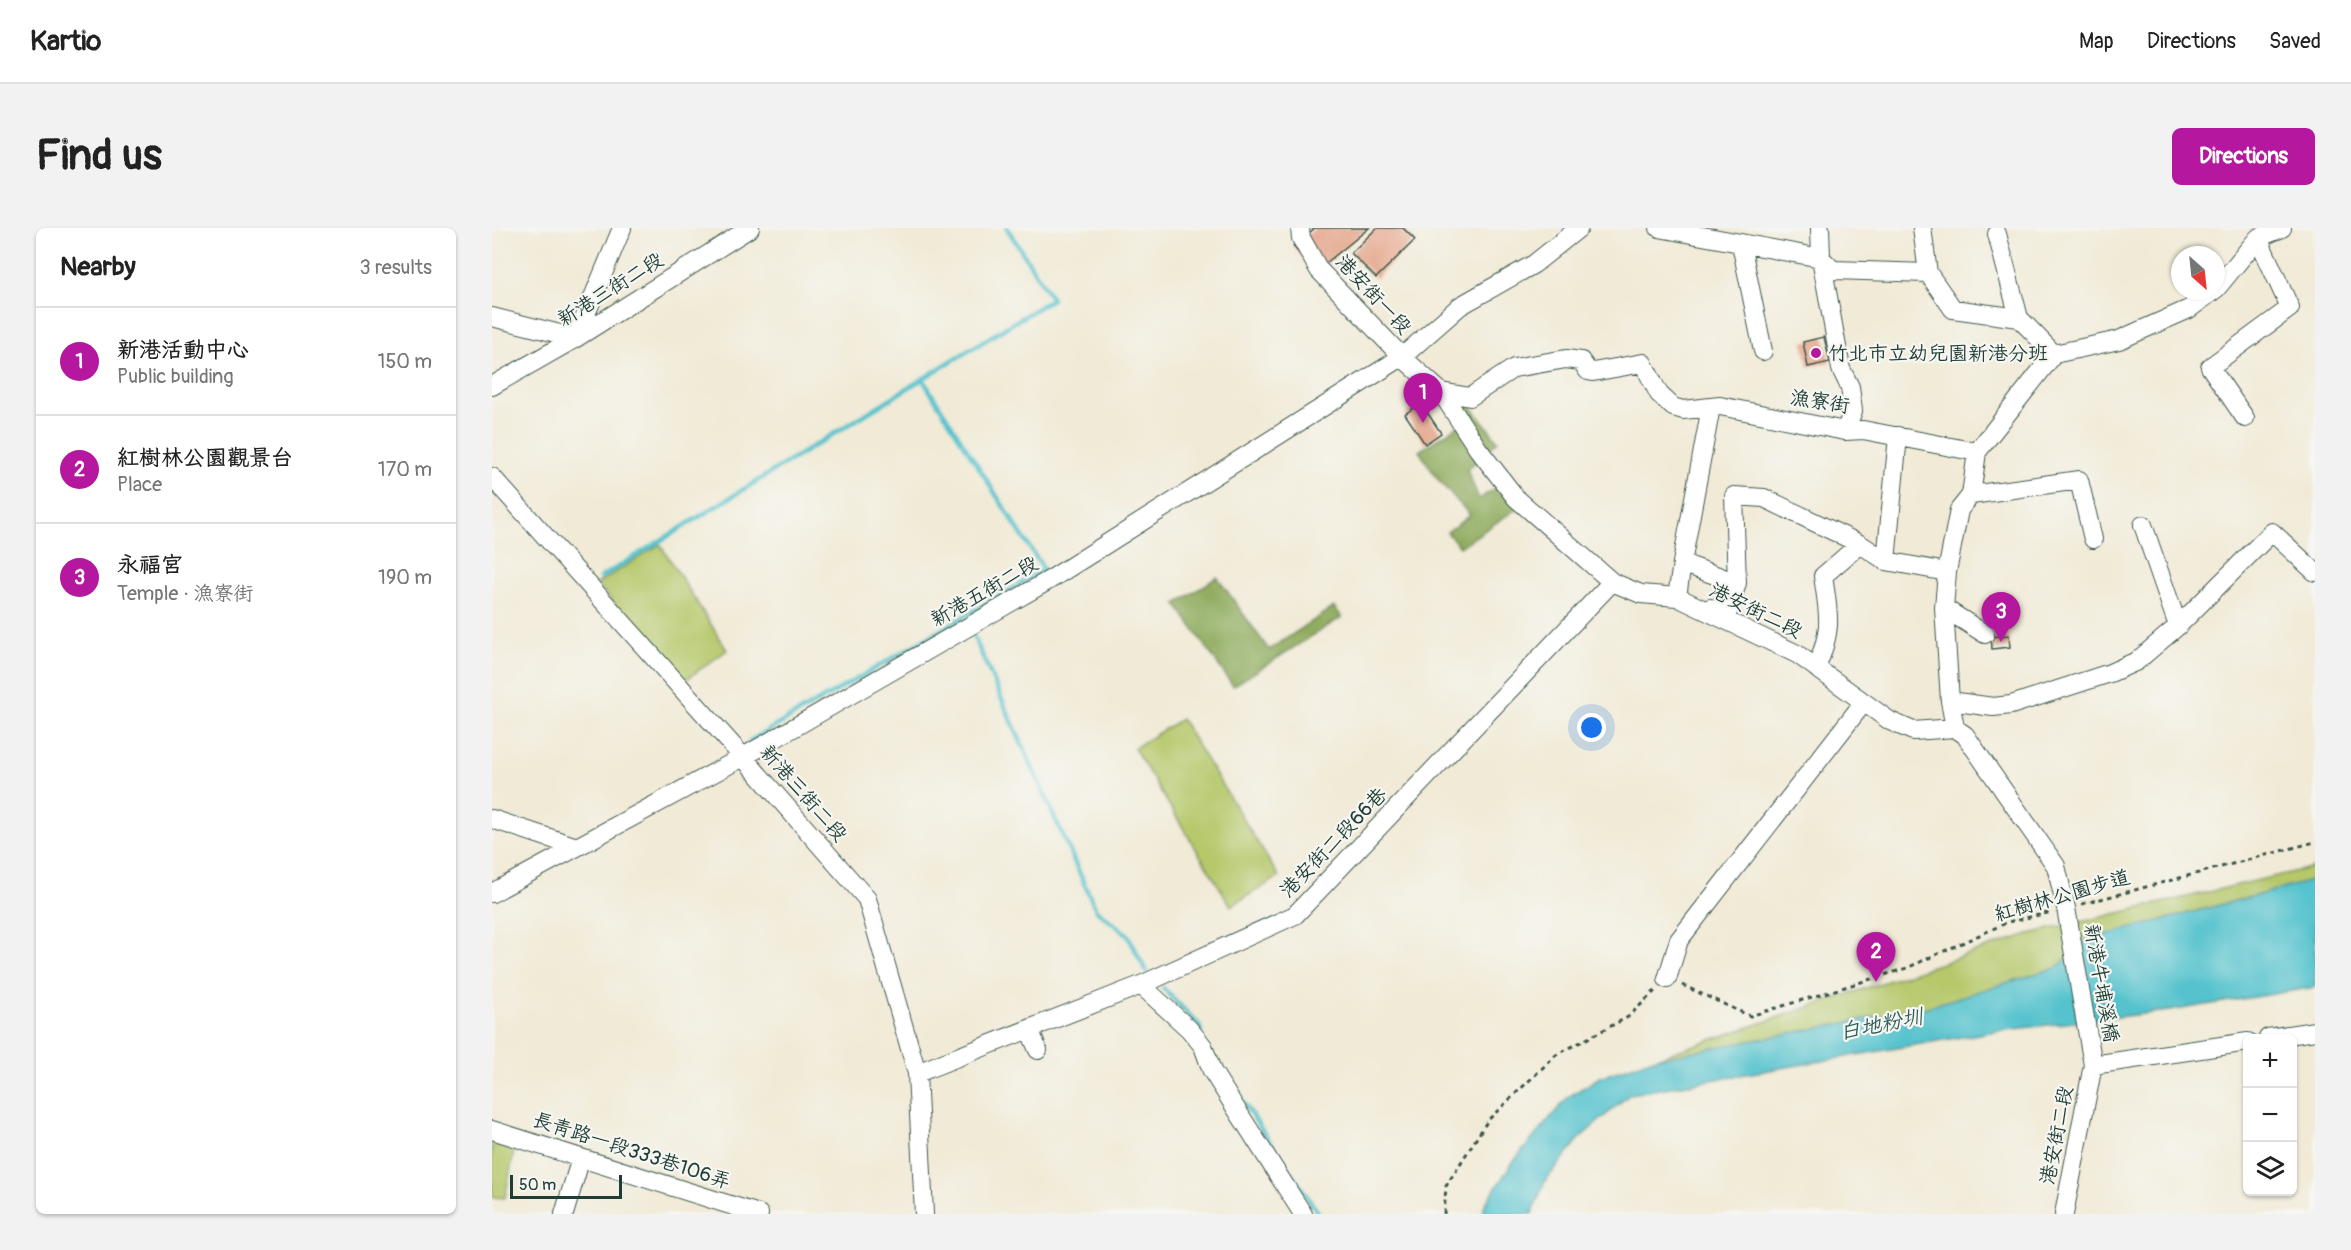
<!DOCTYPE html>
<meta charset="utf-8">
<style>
body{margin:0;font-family:Pangolin,"LXGW WenKai TC",sans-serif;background:#f2f2f2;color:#222}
.controls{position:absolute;right:18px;bottom:18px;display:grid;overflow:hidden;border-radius:9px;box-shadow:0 2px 4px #0004}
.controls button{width:54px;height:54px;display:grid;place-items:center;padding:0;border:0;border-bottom:2px solid #e0e0e0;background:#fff;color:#222;font:30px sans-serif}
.compass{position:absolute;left:1679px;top:18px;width:54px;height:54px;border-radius:50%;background:#fff;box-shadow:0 2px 4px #0004;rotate:153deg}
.scale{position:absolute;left:18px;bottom:15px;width:112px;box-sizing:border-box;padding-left:6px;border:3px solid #1f3d34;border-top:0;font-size:16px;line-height:21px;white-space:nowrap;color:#1f3d34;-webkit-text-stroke:4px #f6f6f2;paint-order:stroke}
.you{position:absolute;left:1100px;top:500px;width:21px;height:21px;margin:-15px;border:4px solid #fff;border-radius:50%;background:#1a73e8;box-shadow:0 0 0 9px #1a73e833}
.badge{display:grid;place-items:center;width:39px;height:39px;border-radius:50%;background:#b5179e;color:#fff;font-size:20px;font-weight:700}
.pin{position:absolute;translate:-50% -50px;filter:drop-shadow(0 2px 3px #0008)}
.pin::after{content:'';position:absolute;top:32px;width:21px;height:18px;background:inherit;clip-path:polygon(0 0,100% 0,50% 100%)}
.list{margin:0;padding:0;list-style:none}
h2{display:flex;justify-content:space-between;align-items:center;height:78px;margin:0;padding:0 24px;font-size:26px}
h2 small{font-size:20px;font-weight:400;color:#767676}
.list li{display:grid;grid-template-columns:39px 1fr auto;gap:18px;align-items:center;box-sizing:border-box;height:108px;padding:0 24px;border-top:2px solid #e0e0e0}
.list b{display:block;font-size:22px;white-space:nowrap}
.list p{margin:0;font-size:20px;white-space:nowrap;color:#767676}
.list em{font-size:20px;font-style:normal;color:#767676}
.icon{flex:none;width:33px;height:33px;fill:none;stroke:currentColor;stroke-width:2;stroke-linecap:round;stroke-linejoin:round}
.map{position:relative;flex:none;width:1823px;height:986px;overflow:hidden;border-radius:9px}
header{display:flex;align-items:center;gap:36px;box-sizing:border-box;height:84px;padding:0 30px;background:#fff;border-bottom:2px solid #e0e0e0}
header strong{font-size:28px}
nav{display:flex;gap:33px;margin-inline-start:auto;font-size:21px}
.intro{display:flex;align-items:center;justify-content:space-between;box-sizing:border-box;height:144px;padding:0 36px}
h1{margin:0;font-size:42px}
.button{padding:15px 27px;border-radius:9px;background:#b5179e;color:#fff;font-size:21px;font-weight:700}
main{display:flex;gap:36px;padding:0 36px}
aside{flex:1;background:#fff;border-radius:9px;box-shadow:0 2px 4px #0004}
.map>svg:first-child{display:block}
.green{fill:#b6c86b;stroke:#6a8250;stroke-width:1.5}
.forest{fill:#90ac5f;stroke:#58744a;stroke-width:1.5}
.water{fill:#55c2cd;stroke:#3a8080;stroke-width:1.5}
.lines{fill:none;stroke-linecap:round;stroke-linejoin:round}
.stream{stroke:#55c2cd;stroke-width:4.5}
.building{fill:#e5a68b}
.minor-casing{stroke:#3e574c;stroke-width:20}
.path{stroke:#3e574c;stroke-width:3;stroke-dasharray:4.5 4.5;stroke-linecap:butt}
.minor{stroke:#fff;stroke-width:18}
.poi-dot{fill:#b5179e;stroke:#f6f6f2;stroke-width:2}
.labels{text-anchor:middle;stroke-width:4.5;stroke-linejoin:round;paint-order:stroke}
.street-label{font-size:20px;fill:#1f3d34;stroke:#f6f6f2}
.poi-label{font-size:20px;fill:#1f3d34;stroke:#f6f6f2;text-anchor:start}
.water-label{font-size:21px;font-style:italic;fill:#2c5e5a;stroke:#f6f6f2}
</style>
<header>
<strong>Kartio</strong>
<nav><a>Map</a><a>Directions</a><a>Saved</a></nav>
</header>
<div class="intro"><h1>Find us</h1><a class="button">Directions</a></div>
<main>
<aside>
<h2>Nearby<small>3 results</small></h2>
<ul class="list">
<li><span class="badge">1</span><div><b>新港活動中心</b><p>Public building</p></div><em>150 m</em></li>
<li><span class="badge">2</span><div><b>紅樹林公園觀景台</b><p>Place</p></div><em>170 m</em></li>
<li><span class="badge">3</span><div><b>永福宮</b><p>Temple · 漁寮街</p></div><em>190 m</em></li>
</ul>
</aside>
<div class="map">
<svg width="1823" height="986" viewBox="0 0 1823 986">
<rect width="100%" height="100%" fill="#f6f6f2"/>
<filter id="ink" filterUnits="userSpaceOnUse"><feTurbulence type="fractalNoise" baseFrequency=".0167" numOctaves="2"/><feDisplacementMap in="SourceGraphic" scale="12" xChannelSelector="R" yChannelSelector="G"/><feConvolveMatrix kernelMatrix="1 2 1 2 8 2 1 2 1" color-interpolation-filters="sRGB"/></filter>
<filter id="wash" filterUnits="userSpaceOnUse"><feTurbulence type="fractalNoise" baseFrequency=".008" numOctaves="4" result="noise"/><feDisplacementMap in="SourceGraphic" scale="24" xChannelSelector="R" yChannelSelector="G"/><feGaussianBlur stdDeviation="1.35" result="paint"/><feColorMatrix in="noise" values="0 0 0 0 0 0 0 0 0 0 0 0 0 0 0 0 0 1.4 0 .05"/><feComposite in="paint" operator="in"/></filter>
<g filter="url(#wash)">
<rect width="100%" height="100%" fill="#f1ead6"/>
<path class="green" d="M168,316L235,422L192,453L105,356Z
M689,491L787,649L739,678L642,520Z
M1823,639V716L1161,831L1537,706Z
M0,915L22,923L13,970L0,969Z"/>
<path class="forest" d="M965,160L1006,213L975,242L987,271L1005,259L1026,280L968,319L955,304L978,287L947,253L927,223L970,195Z
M725,349L777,422L842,379L850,389L741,458L684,376Z"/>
<path class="water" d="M1823,652V759L1677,783L1504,803L1138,866L1089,909L1053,953L1040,986H990L993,976L1021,934L1053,896L1076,869L1108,849L1161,831L1432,780L1566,739L1594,712Z"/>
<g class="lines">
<path class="stream" d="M108,350L560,71L515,0
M482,409L604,682L635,706L654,743
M258,513L552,342L431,152
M671,760L706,796L709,803
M748,870L827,986"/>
</g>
<g id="blocks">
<path class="building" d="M823,0H877L823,44L801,18Z
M885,0H911L923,12L884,50L859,25Z
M1332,109L1338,134L1316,139L1311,114Z
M929,175L949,205L933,216L913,186Z
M1517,407L1518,419L1500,421L1499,409Z"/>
</g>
</g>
<g filter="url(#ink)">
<use href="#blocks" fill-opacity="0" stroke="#3e574c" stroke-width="1.5"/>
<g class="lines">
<g class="minor-casing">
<path id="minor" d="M808,0L809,10L827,42L910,129L949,164L986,221L1024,270L1120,354L1149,366L1185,369L1305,426L1398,493L1421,503L1463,500L1473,507L1564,638L1574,680L1601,837L1572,986
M1167,0L1329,30L1341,42L1436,45L1461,81L1527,90L1562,126
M1328,0L1329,30L1349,141L1358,159L1361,183L1353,203
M1430,0L1436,45
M1505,6L1527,90
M1249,16L1271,123
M1724,61L1766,10L1790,0
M0,89L84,110L130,0
M1562,126L1627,112L1697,81L1721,63
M0,158L84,110L258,0
M949,164L978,169L1022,140L1074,131L1089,133L1096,143L1101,144L1151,135L1167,166L1181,179L1191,182L1228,178L1353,203L1371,202L1485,224
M1219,179L1190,335L1245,355
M1753,190L1718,139L1798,80L1766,10
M1485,224L1562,126
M0,249L251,529L375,671L425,845L432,986
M1479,267L1587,252L1601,311
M1651,297L1686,398
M1394,333L1406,208
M1185,369L1190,335
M1218,380L1236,384L1245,355L1242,268L1272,270L1368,316
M1452,380L1493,406
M1324,440C1341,401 1337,388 1331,348L1368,316L1394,333L1455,344
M1458,473L1501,479L1519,477L1618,445L1645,433L1686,398L1780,304L1823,344
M1463,500L1458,473L1452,380L1455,344L1467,282L1479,267L1485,224
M0,591L85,619
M0,665L251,529L559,351L910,129L968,78L1042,36L1087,0
M1175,751L1187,712L1372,474
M649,757L697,801L711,818L720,843L811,986
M537,801L546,822
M1776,810L1823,803
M1601,837L1756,814
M425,845L649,757L803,687L1120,354
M0,902L267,986
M72,986L89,930"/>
</g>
<path class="path" d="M1590,676L1823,614
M1190,757L1258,788L1415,740L1516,694L1560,684
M952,986L954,958L996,892L1064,827L1136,789L1165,761"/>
<use href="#minor" class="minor"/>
</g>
</g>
<circle class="poi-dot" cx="1324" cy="125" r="6"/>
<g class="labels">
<g class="street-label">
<text transform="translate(118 61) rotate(-32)" y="7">新港三街二段</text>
<text transform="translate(882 66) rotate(47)" y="7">港安街一段</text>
<text transform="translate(1328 173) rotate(9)" y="7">漁寮街</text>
<text transform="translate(492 363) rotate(-30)" y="7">新港五街二段</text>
<text transform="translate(1264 382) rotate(26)" y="7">港安街二段</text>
<text transform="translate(312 565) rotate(49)" y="7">新港三街二段</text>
<text transform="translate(841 614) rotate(-46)" y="7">港安街二段66巷</text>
<text transform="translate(1570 667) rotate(-16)" y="7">紅樹林公園步道</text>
<text transform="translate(1610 755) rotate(80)" y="7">新港牛埔溪橋</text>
<text transform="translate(1564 907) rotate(-79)" y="7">港安街二段</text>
<text transform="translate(140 922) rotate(18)" y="7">長青路一段333巷106弄</text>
</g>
<g class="poi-label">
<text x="1336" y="132">竹北市立幼兒園新港分班</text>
</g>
<g class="water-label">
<text transform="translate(1389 796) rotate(-11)" y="7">白地粉圳</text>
</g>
</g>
</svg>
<div class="controls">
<button>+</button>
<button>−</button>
<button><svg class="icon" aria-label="layers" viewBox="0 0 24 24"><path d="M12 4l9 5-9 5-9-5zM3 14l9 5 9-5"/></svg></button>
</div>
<svg class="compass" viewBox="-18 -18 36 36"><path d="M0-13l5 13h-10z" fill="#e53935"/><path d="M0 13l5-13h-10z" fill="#767676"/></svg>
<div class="scale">50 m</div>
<div class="you"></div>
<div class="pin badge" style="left:931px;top:195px">1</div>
<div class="pin badge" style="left:1384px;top:754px">2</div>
<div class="pin badge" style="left:1509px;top:414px">3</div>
</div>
</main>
